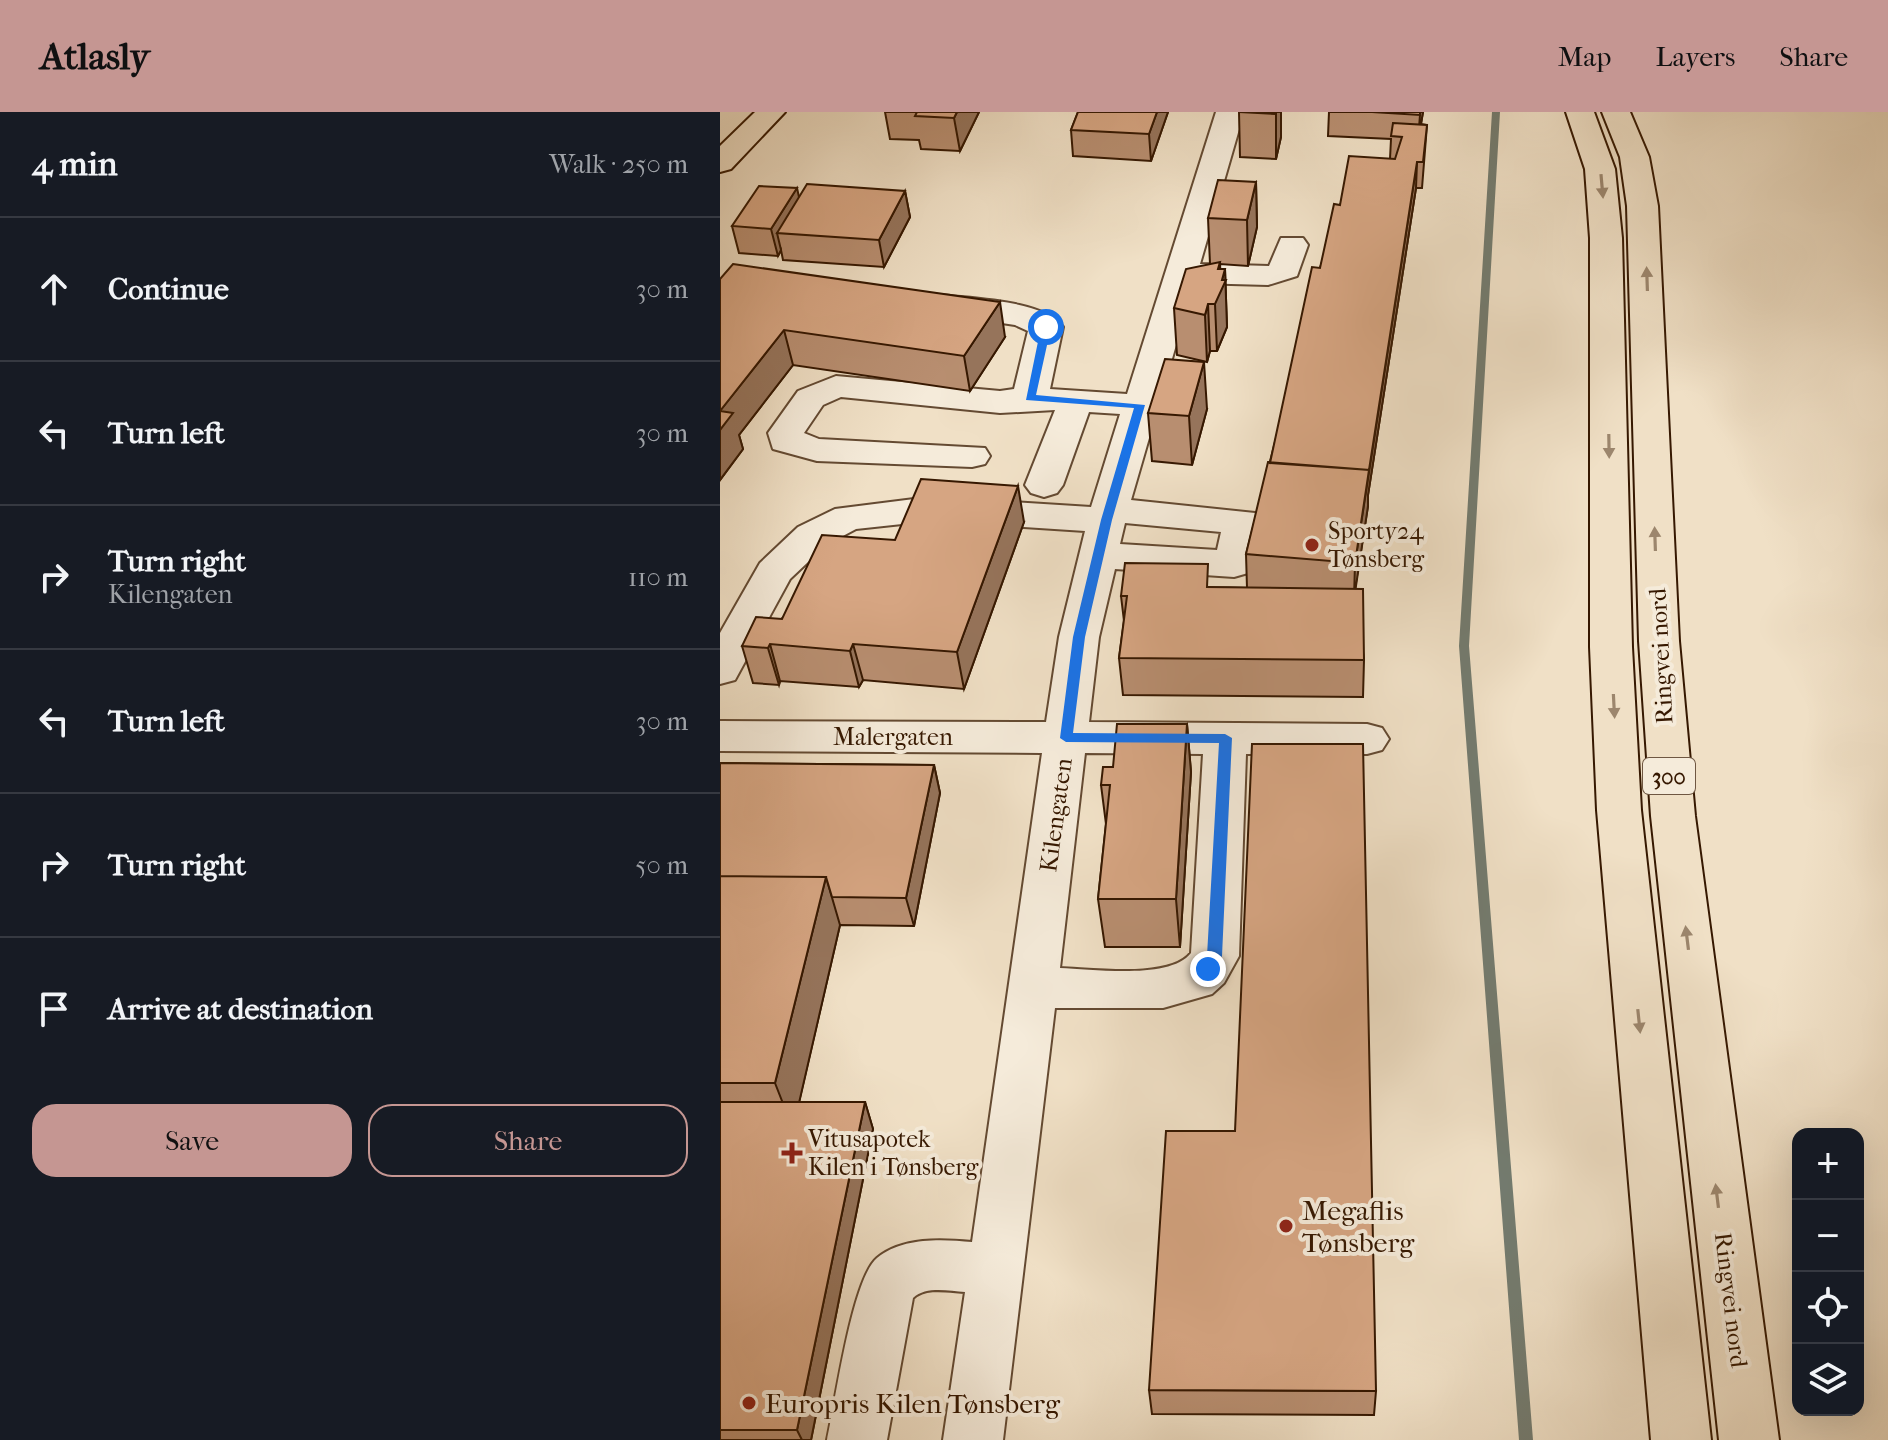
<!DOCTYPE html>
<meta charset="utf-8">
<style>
body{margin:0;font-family:"IM FELL French Canon",serif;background:#242831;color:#f1f3f6}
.controls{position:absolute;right:24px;bottom:24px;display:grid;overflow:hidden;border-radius:16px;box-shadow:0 8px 32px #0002}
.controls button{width:72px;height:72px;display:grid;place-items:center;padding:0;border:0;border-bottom:2px solid #363941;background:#171b24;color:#f1f3f6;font:40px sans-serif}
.stop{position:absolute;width:24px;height:24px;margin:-18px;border:6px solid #1a73e8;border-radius:50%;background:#fff}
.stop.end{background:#1a73e8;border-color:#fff;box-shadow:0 2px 8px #0008}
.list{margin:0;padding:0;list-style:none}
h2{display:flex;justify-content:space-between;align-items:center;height:104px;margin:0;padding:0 32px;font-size:34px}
h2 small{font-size:26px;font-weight:400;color:#9ea1a6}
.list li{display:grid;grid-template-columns:52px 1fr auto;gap:24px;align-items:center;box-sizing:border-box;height:144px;padding:0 32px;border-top:2px solid #363941}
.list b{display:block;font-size:30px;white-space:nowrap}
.list p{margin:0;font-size:26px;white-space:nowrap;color:#9ea1a6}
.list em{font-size:26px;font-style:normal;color:#9ea1a6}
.actions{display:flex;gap:16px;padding:24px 32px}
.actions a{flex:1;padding:18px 0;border:2px solid #c59692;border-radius:24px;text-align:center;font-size:28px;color:#c59692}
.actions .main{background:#c59692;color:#111}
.icon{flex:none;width:44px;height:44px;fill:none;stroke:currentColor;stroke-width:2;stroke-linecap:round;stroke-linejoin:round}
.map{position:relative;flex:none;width:1168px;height:1328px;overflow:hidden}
header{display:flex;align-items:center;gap:48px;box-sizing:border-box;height:112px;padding:0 40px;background:#c59692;color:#111}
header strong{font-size:38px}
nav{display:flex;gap:44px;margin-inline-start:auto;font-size:28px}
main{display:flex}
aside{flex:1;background:#171b24}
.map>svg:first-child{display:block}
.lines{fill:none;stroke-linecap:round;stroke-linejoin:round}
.stream{fill:#737b6f;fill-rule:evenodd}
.minor-casing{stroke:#644a32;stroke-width:4}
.major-casing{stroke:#361801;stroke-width:4}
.minor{fill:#f5ebda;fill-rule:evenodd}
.major{fill:#f0e0c6;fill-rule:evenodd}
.wall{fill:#b88e70;stroke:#361801;stroke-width:2}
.shaded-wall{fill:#96745b;stroke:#361801;stroke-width:2}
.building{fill:#d6a582;stroke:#361801;stroke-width:2}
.oneway{fill:#9c866d}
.route{fill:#1a73e8}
.poi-dot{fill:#8f2418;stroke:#f5ebda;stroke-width:3}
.labels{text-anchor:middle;stroke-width:8;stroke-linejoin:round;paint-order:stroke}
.shield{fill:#f5ebda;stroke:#6f5742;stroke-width:2}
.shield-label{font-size:22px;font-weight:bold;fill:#361801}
.poi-label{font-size:24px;fill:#361801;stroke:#f5ebda;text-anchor:start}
.street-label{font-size:24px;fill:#361801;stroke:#f5ebda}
.near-poi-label{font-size:28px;fill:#361801;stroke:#f5ebda;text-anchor:start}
</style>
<header>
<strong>Atlasly</strong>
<nav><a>Map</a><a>Layers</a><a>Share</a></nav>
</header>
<main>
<aside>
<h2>4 min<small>Walk · 250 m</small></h2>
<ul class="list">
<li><svg class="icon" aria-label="ahead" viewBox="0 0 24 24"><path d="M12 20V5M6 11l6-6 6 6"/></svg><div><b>Continue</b></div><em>30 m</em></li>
<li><svg class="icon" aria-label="left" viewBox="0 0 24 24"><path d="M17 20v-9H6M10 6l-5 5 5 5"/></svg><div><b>Turn left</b></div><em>30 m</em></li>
<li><svg class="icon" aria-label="right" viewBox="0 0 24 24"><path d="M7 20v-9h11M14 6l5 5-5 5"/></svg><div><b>Turn right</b><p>Kilengaten</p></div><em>110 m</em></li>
<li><svg class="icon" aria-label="left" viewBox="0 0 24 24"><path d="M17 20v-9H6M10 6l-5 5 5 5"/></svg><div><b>Turn left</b></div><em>30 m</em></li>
<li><svg class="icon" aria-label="right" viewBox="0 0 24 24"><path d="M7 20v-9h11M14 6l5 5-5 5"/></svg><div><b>Turn right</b></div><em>50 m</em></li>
<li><svg class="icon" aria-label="arrive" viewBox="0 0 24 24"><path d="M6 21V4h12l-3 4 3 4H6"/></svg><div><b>Arrive at destination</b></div></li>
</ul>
<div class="actions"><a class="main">Save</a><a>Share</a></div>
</aside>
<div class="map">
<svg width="1168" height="1328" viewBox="0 0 1168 1328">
<rect width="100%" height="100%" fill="#f0e0c6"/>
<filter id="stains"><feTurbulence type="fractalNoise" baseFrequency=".0025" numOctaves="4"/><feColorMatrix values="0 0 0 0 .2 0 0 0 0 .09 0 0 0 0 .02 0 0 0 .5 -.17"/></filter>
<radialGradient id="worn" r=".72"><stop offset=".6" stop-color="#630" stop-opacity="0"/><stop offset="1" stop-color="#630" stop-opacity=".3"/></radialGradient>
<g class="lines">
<path class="stream" d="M772,0H780L749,534L813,1328H799L739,534Z"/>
<g class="minor-casing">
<path id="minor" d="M496,0H524L480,152L549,154L561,126H583L588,133L577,164L548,173L474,171L411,388L535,401L541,410L534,452L528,461L514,465L395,457L379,525L369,610L647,612L662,616L669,627L662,638L647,642H526L519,844L504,871L492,882L443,896H335L283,1328H223L245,1180C228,1179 206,1174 193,1186L167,1328H107C115,1292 132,1167 157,1146C182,1125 222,1127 252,1130L322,641L0,639V609L326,610L339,525L365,419L210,409L136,417L106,433L70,467L15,568L0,572V521L40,451L78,415L115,397L210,385L371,395L400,302L369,300L343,373L337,381L324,385L311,381L305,373L335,298L280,301L121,285L103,293L84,321L99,327L265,336L270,344L265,352L252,355L97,349L53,337L48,321L78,279L116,264L280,279L294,277L308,219L295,213L209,200L204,193L209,186L221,183C252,187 324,188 343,215L330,277L407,282ZM405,411L501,420L497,438L400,432ZM365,641L483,642L471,841C450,868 373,857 340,856Z"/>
</g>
<g class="major-casing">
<path id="major" d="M35,0H65L11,57L0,60V34Z
M846,0H874L895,57L902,126L912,535L921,698L991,1328H931L877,698L870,535V126L865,57Z
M882,0H910L929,45L938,94L959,529L975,704L1059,1328H999L931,704L919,529L907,94L900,45Z"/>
</g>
<use href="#minor" class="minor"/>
<use href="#major" class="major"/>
</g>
<path class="wall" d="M165,0H259L240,39L201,37L199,28L170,27Z
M358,0H448L431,49L353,44L351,18Z
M519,0H561V25L556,47L520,45Z
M609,0H703L701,12L707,13L702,76H696L648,383V394L635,477L644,548L643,585L403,583L399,546L404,509L401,484L489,475L527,476L526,442L600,156L620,93L670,47L671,27L608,24Z
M536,70L537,115L528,154L500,152V157H505L507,215L497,239H490L487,250L457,243L454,196L490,152L488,106Z
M185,79L190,105L164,155L63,148L61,138L58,144L19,141L12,114L79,86Z
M0,167L285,225L250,279L73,253L19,323L23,337L0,368Z
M487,297L472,353L432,349L428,301Z
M304,410L244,577L143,568L139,575L60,569L59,573L33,571L22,534L175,428Z
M467,612L471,660L460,835H385L378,787L386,712L381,673L393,655Z
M0,651L214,653L220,681L194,814L120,813L79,990H145L153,1017L91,1328H0Z
M429,1278L656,1279L654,1303L432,1302Z"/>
<path class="shaded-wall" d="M237,0H259L240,39L234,6Z
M437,0H448L431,49L429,22Z
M556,0H561V25L556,47Z
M700,0H703L698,29L700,3Z
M697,50L696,76L648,383V394L634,487L635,451Z
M536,70L537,115L528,154L527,108Z
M77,76L83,103L57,121L61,138L58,144L51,117Z
M185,79L190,105L164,155L159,128Z
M500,150L501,178L502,168L505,157L507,215L497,239L495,192L498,157Z
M280,190L285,225L250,279L244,244Z
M488,192L490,239L487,250L485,203Z
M64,218L73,253L19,323L23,337L0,368V299Z
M484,250L487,297L472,353L469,304Z
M298,374L304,410L244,577L237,540Z
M50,532L60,569L59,573L48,536Z
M133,532L143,568L139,575L130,539Z
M467,612L471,660L460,835L456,787Z
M214,653L220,681L194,814L186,786Z
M106,765L120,813L73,1017L55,971Z
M145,990L153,1017L91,1328H82L77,1318Z"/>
<path class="building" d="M197,0H237L234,6L195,4Z
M358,0H437L429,22L351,18Z
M519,0H556L555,2Z
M652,0H700V3Z
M673,11L707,13L703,50H697L649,358L550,351L592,155L600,156L614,92L620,93L629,44L675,47L682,25L671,24Z
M498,68L536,70L527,108L488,106Z
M87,72L185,79L159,128L57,121Z
M39,74L77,76L51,117L12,114Z
M500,150L498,157H505L502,168H506L495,192H488L485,203L454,196L466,157Z
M13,152L280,190L244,244L64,218L0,299V167Z
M445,247L484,250L469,304L428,301Z
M0,299L13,301L0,318Z
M548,350L649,358L635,451L526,442Z
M201,367L298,374L237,540L133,532L130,539L50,532L48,536L22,534L36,505L62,507L102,423L175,428Z
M405,451L488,452L487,475L643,477L644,548L399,546L407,484H401Z
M397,612H467L456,787H378L390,673H381L383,655H393Z
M532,632H643L656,1279L429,1278L446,1019H515Z
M0,651L214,653L186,786L112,785L106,765L0,764Z
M0,764L106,765L55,971H0Z
M0,990H145L77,1318H0Z"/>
<defs><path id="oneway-solid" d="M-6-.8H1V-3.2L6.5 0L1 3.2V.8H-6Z" transform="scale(2)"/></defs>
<g class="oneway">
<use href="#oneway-solid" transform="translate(882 74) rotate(85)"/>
<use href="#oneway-solid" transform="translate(927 167) rotate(-92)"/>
<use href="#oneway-solid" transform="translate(889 334) rotate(89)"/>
<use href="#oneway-solid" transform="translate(935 427) rotate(-92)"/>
<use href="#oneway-solid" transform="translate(894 594) rotate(87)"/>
<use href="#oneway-solid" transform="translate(967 826) rotate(-97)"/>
<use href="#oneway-solid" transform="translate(919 909) rotate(84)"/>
<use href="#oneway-solid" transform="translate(997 1084) rotate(-97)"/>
</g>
<path class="route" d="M326,212L331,215L316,283L425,293L392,408L365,525L353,621L505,622L512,626L502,844L493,861L488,863L480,857L487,844L499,631L346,630L340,626L353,525L381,408L414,296L306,288L321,215Z"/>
<g class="poi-dot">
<circle cx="592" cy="433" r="8"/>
<path d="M68 1029h8v8h8v8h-8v8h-8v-8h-8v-8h8z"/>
<circle cx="566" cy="1114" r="8"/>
<circle cx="29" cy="1291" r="8"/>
</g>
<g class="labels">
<rect class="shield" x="923" y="646" width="52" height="36" rx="6"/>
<g class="shield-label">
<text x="949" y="672">300</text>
</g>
<g class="poi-label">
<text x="608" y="427">Sporty24<tspan x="608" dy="28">Tønsberg</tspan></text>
<text x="88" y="1035">Vitusapotek<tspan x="88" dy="28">Kilen i Tønsberg</tspan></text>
</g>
<g class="street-label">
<text transform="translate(941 544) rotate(-93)" y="8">Ringvei nord</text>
<text x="173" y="633">Malergaten</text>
<text transform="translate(336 703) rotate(-82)" y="8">Kilengaten</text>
<text transform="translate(1011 1188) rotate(83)" y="8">Ringvei nord</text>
</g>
<g class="near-poi-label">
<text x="582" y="1108">Megaflis<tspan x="582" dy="32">Tønsberg</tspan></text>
<text x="45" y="1301">Europris Kilen Tønsberg</text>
</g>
</g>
<rect width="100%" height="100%" filter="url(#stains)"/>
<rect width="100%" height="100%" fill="url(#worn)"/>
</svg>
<div class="controls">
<button>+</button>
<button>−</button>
<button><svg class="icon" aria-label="locate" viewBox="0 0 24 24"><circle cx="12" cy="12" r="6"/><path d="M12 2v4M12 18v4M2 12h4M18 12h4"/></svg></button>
<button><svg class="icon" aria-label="layers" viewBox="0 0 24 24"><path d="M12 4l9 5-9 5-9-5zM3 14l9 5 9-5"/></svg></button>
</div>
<div class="stop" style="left:326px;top:215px"></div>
<div class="stop end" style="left:488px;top:857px"></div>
</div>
</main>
